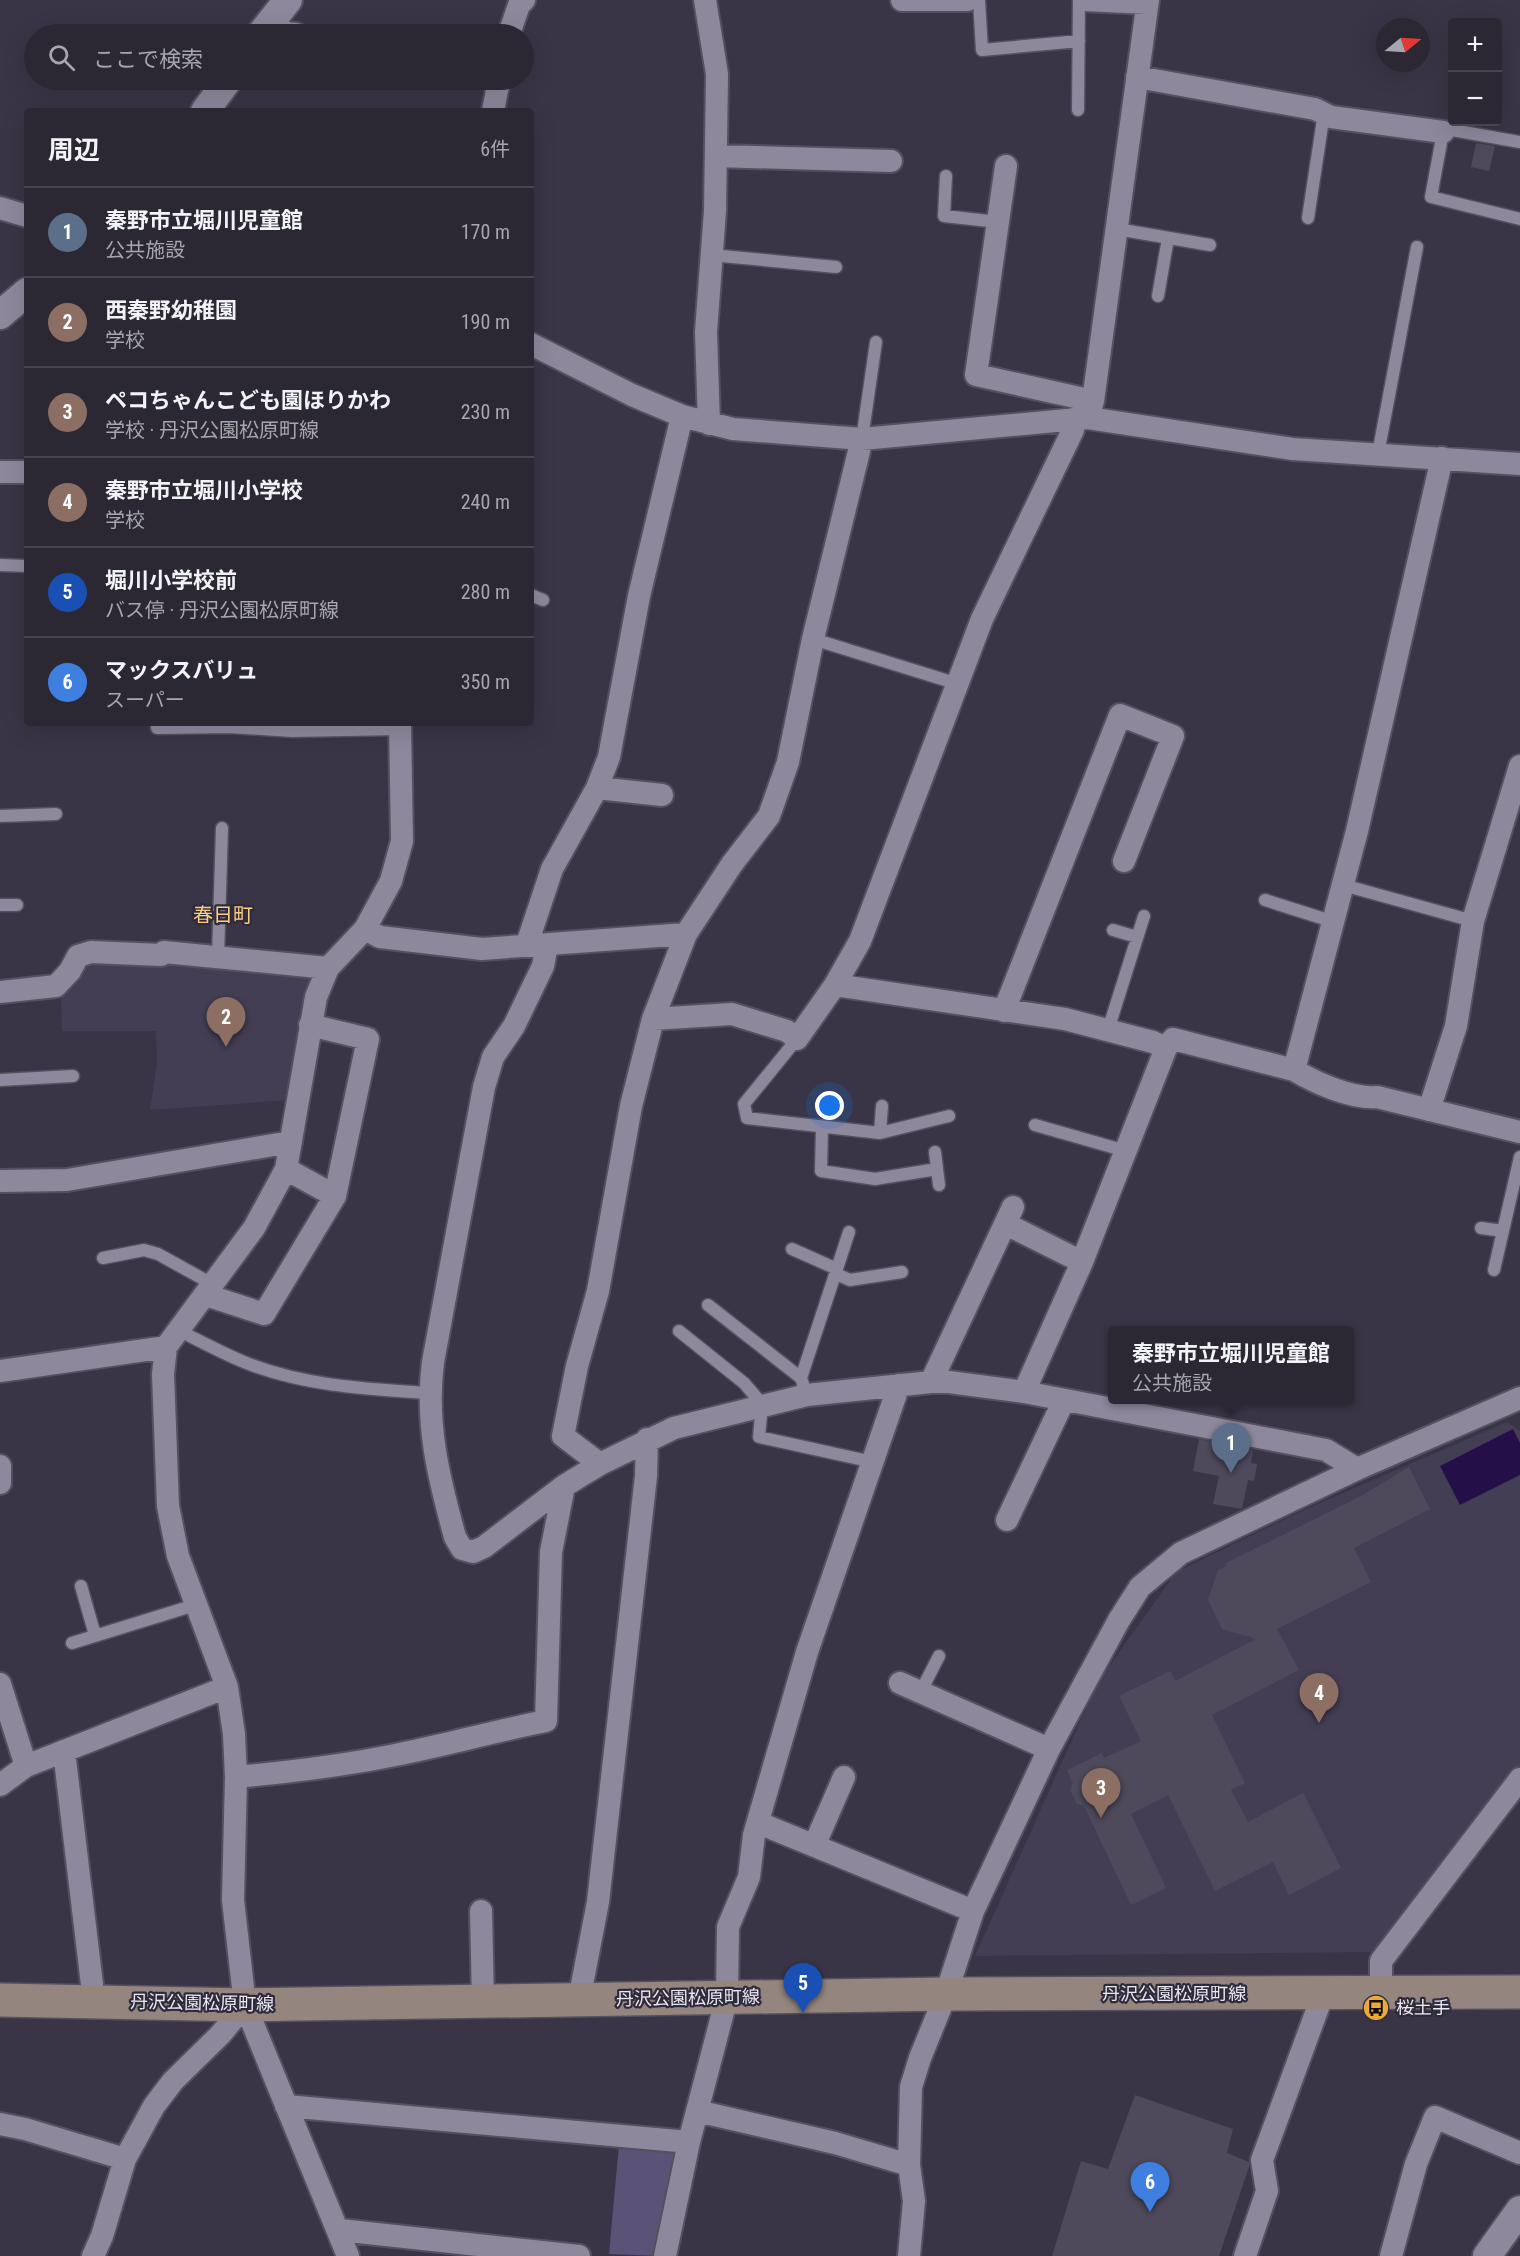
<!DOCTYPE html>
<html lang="ja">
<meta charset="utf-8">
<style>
body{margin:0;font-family:"Roboto Condensed","Noto Sans JP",sans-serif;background:#33303c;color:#f1f3f6}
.controls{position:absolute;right:18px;top:18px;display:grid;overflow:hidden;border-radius:6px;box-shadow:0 6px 24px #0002}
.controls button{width:54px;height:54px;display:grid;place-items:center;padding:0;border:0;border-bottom:2px solid #47444f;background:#2b2834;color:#f1f3f6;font:30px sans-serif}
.compass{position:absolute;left:1376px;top:18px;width:54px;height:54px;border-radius:50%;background:#2b2834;box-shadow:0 6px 24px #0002;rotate:72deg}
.you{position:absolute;left:830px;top:1106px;width:21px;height:21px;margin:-15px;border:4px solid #fff;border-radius:50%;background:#1a73e8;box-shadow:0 0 0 9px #1a73e833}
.badge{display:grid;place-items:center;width:39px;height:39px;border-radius:50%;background:#db2777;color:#fff;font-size:20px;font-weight:700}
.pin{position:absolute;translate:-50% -50px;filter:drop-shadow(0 2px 3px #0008)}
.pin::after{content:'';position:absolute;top:32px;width:21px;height:18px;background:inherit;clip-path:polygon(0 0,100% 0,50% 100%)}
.popup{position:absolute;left:1108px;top:1326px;width:246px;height:78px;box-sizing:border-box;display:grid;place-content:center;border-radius:6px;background:#2b2834;filter:drop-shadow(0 2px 4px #0005);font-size:20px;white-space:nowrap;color:#a6a6ac}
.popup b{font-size:22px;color:#f1f3f6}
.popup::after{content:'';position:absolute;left:50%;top:100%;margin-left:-12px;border:12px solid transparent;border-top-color:#2b2834}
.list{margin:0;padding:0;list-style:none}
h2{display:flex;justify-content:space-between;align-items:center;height:78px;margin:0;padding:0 24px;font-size:26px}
h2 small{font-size:20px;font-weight:400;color:#a6a6ac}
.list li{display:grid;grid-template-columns:39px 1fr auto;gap:18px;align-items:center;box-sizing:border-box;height:90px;padding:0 24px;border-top:2px solid #47444f}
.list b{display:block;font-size:22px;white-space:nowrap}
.list p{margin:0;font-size:20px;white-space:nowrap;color:#a6a6ac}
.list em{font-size:20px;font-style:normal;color:#a6a6ac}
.icon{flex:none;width:33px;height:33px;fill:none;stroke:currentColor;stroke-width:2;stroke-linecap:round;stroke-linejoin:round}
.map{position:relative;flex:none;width:1520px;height:2256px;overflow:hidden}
.search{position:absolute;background:#2b2834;box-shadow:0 6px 24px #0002;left:24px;top:24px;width:510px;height:66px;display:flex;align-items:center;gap:15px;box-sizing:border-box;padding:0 21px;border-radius:33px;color:#a6a6ac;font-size:22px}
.panel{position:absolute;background:#2b2834;box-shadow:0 6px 24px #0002;left:24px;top:108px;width:510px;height:618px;border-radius:6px}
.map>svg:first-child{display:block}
.built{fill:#443e55}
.green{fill:#5b5277}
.water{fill:#250f48}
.building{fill:#4e4a5c}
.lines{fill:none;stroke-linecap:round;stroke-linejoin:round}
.service-casing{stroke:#54515f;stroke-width:15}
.minor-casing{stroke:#54515f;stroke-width:26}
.tertiary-casing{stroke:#54515f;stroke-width:32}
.secondary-casing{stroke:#54515f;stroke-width:36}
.service{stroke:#8d889c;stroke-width:12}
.minor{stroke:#8d889c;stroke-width:22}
.tertiary{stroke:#8d889c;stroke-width:28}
.secondary{stroke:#95857f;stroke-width:33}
.labels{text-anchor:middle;stroke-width:4.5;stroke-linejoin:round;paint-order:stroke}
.street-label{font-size:18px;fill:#e9e7f2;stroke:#2f2b3b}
.poi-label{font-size:18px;fill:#e9e7f2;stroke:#2f2b3b;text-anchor:start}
.neighbourhood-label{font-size:20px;fill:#fbcc88;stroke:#2f2b3b}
</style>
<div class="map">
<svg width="1520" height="2256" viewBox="0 0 1520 2256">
<rect width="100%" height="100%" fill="#393546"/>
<path class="built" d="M93,956L303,969L312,979L299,1025L290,1100L150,1110L157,1063L156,1031H62L61,991Z
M1507,1422L1520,1431V1765L1374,1952L975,1956L1098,1682L1176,1572L1306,1509Z"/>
<path class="green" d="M619,2145L673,2150L678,2158L659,2256L609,2254Z"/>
<path class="water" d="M1513,1429L1520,1443V1475L1460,1505L1440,1466Z"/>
<path class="building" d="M1476,143L1495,146L1489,171L1471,167Z
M1199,1439L1253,1450L1251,1463L1257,1464L1254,1481L1248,1480L1242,1509L1213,1504L1219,1476L1193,1471Z
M1409,1467L1430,1509L1354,1548L1371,1582L1277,1629L1299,1670L1212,1715L1245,1783L1231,1790L1248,1822L1303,1793L1341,1868L1289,1895L1273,1862L1215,1891L1168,1795L1131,1814L1166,1888L1131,1905L1084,1806L1077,1804L1070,1790L1073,1783L1067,1770L1102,1753L1104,1758L1141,1741L1119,1696L1170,1671L1175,1681L1256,1639L1222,1629L1208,1600L1218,1570L1227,1566L1226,1563L1361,1496Z
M1135,2095L1233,2129L1227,2153L1249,2162V2167L1219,2256H1052L1081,2161L1108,2169Z"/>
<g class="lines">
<g class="service-casing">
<path id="service" d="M979,0L982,50L1079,41
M1078,110L1079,0
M1520,142L1452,130L1443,132L1431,197L1520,219
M946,176L944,216L998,222
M1308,218L1324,113
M1117,229L1210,245
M711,255L836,267
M1158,296L1168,238
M862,439L876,342
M1378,454L1417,247
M0,565L27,566
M531,595L543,600
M813,639L958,684
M157,723V728L229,727L292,731L400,729
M0,816L56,814
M1343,885L1473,921
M1265,900L1334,922
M0,905H17
M1113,930L1137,937
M218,956L222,828
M1108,1030L1144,916
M797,1039L744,1104L747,1118L880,1133L949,1116
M0,1080L73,1076
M1035,1125L1126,1151
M822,1127L821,1171L875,1179L937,1169
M880,1133L882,1106
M935,1152L939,1185
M1481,1228L1503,1231
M792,1249L837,1269
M103,1258L144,1250L158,1254L214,1285
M1494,1270L1520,1157
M836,1274L850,1280L902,1272
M708,1305L801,1378L803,1384
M178,1330C200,1341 222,1353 244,1362C303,1386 367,1389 429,1393
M679,1331L744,1383L762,1404L759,1437L873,1462
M801,1378L849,1232
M81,1586L95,1635
M72,1643L195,1605
M920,1693L939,1656"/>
</g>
<g class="minor-casing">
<path id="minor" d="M705,0L717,74L715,211L706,332L709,424
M902,0H967
M1085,0L1147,3
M271,21L286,33L296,34
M509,34L519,5L524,0
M1137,77L1315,109L1331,117L1443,132
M493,111L499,80
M716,156L891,161
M1006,166L976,375L1093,401
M0,208L27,216
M531,344L632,395L682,416L733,429L862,439L1088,418L1293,449L1520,464
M1088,418L1093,401L1148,0
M0,472H27
M597,788L662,795
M365,929L380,937L482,949L686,934
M527,944L552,869L597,788L609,757L639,596L682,416
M547,945L543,966L514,1026L493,1057L484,1087L433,1362C425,1424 439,1479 455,1537L462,1549L473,1552L484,1547L564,1486L600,1464L674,1428L807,1395L931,1382H949L1024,1392L1326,1450L1357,1469
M835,985L1065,1019L1153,1042L1166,1048
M0,992L56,986L70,971L78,956L91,952L161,955L164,952L328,968
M1004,1011L1120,715L1173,736L1124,861
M653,1019L732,1014L787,1031L797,1039L835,985L860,941L982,619L1073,430V419
M1294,1070L1357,831L1442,458
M1429,1110L1456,1026L1473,921L1520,766
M286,1169L335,1196
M0,1181L67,1180L291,1142
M1006,1224L1082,1262
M206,1295L264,1314L335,1196L368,1039L310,1025
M0,1371L166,1347
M931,1382L1013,1207
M1024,1392L1082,1262L1166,1048L1173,1039L1294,1070C1316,1083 1351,1099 1377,1097L1520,1132
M600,1464L563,1436L577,1366L598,1291L631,1106L653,1019L686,934L732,864L769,816L788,762L813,639L862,439
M0,1466V1483
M1007,1520L1064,1400
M900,1683L1049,1749
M0,1684L26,1766
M64,1751L94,2001
M236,1777C290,1772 342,1766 395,1755C446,1745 495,1731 546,1721L551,1552L564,1486
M0,1785L26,1766L227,1687
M759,1823L973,1911
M814,1846L844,1777
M481,1911L483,2001
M1381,1993V1961L1520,1779
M579,2000L598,1902L646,1476L647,1439
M286,2106L689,2142
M697,2111L835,2143L909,2165
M0,2124L25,2129L125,2159
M340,2230L579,2256
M93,2256L102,2236L125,2159L154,2106L173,2081L220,2035L245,2005
M348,2256L245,2005L233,1900L236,1777L234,1734L227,1687L178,1556L168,1506L163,1374L166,1347L254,1228L286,1169L316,997L328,968L365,929L391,881L402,841L400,723
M665,2256L689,2142L727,1997L728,1927L749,1877L754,1835L807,1652L899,1385
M909,2256L914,2201L909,2165L911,2087L920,2058L946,1994L973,1911L1049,1749L1119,1620L1140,1587L1181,1553L1357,1469L1520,1398
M1245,2256L1267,2191L1262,2160L1323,1994
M1391,2256L1416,2164L1435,2117L1520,2153"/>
</g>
<g class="tertiary-casing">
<path id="tertiary" d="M261,34L288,0
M205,111L228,80
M0,315L27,292
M1487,2256L1520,2210"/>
</g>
<g class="secondary-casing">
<path id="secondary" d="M0,2000L245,2005L946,1994L1520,1992"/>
</g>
<use href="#service" class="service"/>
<use href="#minor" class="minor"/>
<use href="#tertiary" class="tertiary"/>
<use href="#secondary" class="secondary"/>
</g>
<defs>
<g id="bus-disc" transform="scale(1.35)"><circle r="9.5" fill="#eba93a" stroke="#2f2b3b"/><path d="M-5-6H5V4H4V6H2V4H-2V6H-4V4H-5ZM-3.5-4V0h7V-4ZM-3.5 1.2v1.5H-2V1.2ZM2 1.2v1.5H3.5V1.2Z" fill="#111"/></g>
</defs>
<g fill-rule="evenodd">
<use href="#bus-disc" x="1376" y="2008"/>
</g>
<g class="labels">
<g class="street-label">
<text x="1174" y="2000">丹沢公園松原町線</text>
<text transform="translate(688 1998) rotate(-1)" y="6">丹沢公園松原町線</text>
<text transform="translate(202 2003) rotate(1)" y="6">丹沢公園松原町線</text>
</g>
<g class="poi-label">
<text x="1396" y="2014">桜土手</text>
</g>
<g class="neighbourhood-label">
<text x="223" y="922">春日町</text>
</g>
</g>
</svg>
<div class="controls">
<button>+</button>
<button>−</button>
</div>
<svg class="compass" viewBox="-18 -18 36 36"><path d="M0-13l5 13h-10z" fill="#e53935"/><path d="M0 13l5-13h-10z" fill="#a6a6ac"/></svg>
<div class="you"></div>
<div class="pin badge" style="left:1231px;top:1473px;background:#5c6f8a">1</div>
<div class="popup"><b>秦野市立堀川児童館</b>公共施設</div>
<div class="pin badge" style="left:226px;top:1047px;background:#8d6e63">2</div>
<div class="pin badge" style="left:1101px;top:1818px;background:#8d6e63">3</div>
<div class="pin badge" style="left:1319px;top:1723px;background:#8d6e63">4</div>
<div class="pin badge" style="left:803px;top:2013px;background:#1a4fb4">5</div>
<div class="pin badge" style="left:1150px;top:2212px;background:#3f7fe0">6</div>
<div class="search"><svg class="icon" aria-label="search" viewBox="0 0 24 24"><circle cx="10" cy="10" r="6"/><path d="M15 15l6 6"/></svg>ここで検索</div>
<section class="panel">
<h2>周辺<small>6件</small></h2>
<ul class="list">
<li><span class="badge" style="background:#5c6f8a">1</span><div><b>秦野市立堀川児童館</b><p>公共施設</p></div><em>170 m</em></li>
<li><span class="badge" style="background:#8d6e63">2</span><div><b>西秦野幼稚園</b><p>学校</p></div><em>190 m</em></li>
<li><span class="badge" style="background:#8d6e63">3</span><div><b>ペコちゃんこども園ほりかわ</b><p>学校 · 丹沢公園松原町線</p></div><em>230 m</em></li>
<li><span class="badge" style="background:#8d6e63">4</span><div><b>秦野市立堀川小学校</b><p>学校</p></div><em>240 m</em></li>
<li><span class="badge" style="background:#1a4fb4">5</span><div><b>堀川小学校前</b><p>バス停 · 丹沢公園松原町線</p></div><em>280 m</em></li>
<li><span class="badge" style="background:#3f7fe0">6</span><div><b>マックスバリュ</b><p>スーパー</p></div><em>350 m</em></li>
</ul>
</section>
</div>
